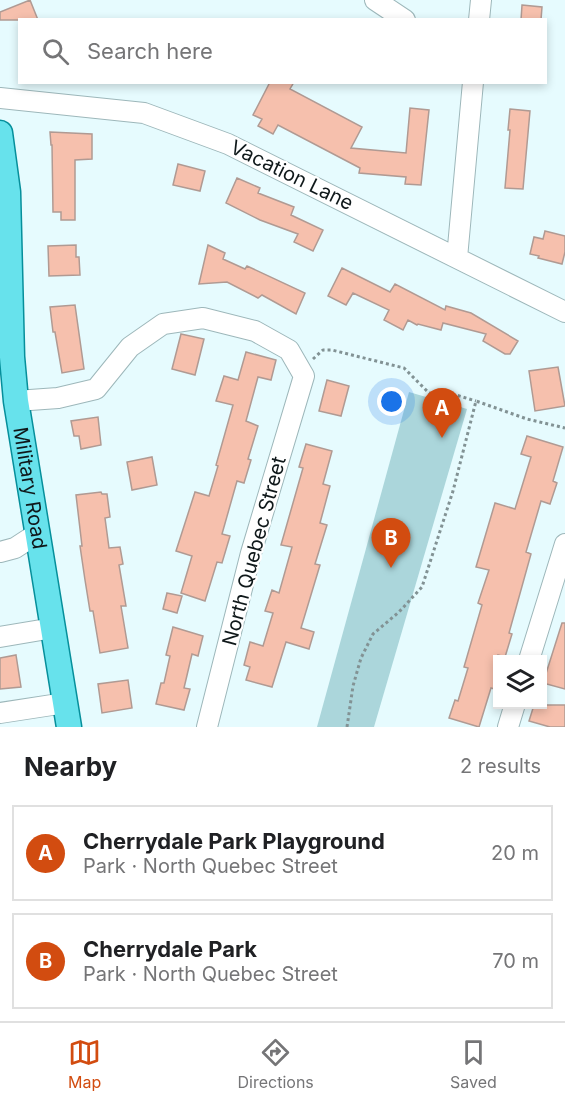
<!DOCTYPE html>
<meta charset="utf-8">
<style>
body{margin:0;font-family:Inter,sans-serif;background:#f6f6f6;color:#202124}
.controls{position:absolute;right:18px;bottom:18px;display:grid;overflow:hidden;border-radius:0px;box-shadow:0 3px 9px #0003}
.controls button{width:54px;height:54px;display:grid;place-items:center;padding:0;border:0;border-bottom:2px solid #e0e0e0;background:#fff;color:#202124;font:30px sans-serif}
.you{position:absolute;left:392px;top:402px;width:21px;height:21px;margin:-15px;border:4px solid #fff;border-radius:50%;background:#1a73e8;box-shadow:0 0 0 9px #1a73e833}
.badge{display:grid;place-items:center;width:39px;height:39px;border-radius:50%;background:#d24c10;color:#fff;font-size:20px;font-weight:700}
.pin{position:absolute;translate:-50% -50px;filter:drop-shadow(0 2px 3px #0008)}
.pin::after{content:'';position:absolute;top:32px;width:21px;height:18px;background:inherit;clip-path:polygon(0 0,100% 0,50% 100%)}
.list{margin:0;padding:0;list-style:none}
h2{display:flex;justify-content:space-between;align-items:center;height:78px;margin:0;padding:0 24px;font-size:26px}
h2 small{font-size:20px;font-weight:400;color:#757577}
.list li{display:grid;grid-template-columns:39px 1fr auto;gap:18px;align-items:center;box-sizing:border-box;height:96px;margin:0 12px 12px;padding:0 12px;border:2px solid #e0e0e0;border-radius:0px}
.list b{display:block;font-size:22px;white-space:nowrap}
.list p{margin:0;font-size:20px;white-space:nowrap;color:#757577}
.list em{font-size:20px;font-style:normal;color:#757577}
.icon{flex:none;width:33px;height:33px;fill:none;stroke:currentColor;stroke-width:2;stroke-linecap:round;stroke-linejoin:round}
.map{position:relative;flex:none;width:565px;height:727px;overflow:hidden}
.search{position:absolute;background:#fff;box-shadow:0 3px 9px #0003;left:18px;right:18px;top:18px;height:66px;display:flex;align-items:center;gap:15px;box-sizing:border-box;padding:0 21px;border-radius:0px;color:#757577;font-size:22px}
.sheet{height:294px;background:#fff}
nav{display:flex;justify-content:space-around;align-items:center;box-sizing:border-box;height:84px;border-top:2px solid #e0e0e0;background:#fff;font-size:16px;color:#757577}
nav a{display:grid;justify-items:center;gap:3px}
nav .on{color:#d24c10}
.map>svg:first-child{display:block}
.green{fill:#abd6db}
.building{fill:#f6c0ad;stroke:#b09a93;stroke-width:1.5}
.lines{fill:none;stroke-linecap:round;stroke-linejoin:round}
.minor-casing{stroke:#9db7ba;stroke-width:22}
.major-casing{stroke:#068f9b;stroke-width:27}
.path{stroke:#829294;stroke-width:3;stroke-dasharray:3 3;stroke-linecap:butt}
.minor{stroke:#fff;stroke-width:20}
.major{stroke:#67e2ec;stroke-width:24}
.labels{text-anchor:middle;stroke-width:4.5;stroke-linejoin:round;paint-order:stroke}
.street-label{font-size:20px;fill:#0f181a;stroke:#fff}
</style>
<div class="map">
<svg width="565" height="727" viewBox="0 0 565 727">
<rect width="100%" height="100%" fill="#e6fbfe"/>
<path class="green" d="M409,392L467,409L374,727H317Z"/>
<path class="building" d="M30,0L38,20H0V12Z
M522,5L542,7L541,20H521Z
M270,82H294L290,89L362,127L351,148L406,153L410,108L429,110L421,185L405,184L406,177L359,173L360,168L278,125L273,134L258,126L262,119L253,115Z
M510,109L530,111L523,189L505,188L510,130H508Z
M50,132L92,134V159L75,160V220H61V212H53L52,145H51Z
M178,164L205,171L200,191L173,185Z
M237,178L260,188L258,193L294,207L291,215L323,230L313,251L294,242L298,234L260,220L226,203Z
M545,231L565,236V252L562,264L538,258L539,256L530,254L534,237L543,239Z
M76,245V257H79L80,275L49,276L48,246Z
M208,245L225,253L223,259L245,269L247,266L305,293L296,314L262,295L258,298L227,282L199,284Z
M342,268L390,292L395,284L445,310L446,306L471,313L518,341L510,354H505L483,341L486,334L443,323L441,330L418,324L417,325L408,320L403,330L384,320L389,310L353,293L346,305L328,296Z
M75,305L84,369L62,373L55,332H53L50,307Z
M181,334L204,339L195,375L172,369Z
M246,352L276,360L271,380L258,377L246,421L258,426L248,459L251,460L244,483L237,481L222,534L230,536L222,563L217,562L205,601L181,593L192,556L176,551L195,492L209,496L218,466L216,465L233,405L216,401L224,376L238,380Z
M558,367L565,406L535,411L529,371Z
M327,380L349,386L341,416L319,411Z
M98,417L101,445L81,449L79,436H74L71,421Z
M527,436L563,447L553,481L557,483L550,504L541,501L526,552L531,554L509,633L512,634L505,657L498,655V690L491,688L479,727L449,718L455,700L458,701L468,668L464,667L482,605L478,603L489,570L476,567L495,503L515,509L531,457L521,454Z
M306,444L332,451L323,484L330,486L320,523L327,525L315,564L320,565L301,628L314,632L309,649L286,642L272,687L246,680L250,667L244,665L250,642L263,646L273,613L265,611L272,590L279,593L292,547L281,545L303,468L299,467Z
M152,457L157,485L132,490L127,462Z
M101,492L102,494H107L110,517L105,518L109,548L120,547L123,564L119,565L126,606H121L128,648L100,653L93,611H90L85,580L80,546H82L76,495Z
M167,593L182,596L177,613L163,609Z
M562,623H565V689L543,683Z
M173,627L203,636L198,656L192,654L184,688L190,689L184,710L156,704L161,683H164L170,656L166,655Z
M16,655L21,687L0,689V658Z
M128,680L132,708L102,713L98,684Z
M534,705H565V727H550L529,721Z"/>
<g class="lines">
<g class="minor-casing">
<path id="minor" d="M375,0L405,20
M479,20L481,0
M0,98L144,113L228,144L565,312
M457,258L473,82
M16,401L58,398L96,389L130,347L163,324L203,318L255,331L289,350L304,376L251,553L207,727
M0,552L15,548L38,533
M0,637L53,628
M529,660L565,544
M0,713L65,703
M508,727L515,704"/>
</g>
<g class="major-casing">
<g id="major">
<path id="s1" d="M0,133L8,192L12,357L16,401L69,727"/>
</g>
</g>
<path class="path" d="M313,359L323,350H332L404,368L429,393L443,397L453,394L476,401
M347,727L353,686L361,658L373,634L399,612L422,587L453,491L476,401L527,419L565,428"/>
<use href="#minor" class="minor"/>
<use href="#major" class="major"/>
</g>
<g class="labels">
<g class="street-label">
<text transform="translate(292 175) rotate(26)" y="7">Vacation Lane</text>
<text dy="7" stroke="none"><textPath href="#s1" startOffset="357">Military Road</textPath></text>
<text transform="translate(254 551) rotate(-75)" y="7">North Quebec Street</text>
</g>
</g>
</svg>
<div class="controls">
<button><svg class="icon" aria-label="layers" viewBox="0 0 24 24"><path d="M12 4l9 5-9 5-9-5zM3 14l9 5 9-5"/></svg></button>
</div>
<div class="you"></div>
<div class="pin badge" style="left:442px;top:438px">A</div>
<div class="pin badge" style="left:391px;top:568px">B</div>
<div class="search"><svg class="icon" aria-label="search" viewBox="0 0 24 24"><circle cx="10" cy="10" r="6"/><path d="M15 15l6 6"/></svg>Search here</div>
</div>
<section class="sheet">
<h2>Nearby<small>2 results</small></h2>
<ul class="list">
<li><span class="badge">A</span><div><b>Cherrydale Park Playground</b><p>Park · North Quebec Street</p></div><em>20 m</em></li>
<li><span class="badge">B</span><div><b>Cherrydale Park</b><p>Park · North Quebec Street</p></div><em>70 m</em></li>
</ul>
</section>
<nav>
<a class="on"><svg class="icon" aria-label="map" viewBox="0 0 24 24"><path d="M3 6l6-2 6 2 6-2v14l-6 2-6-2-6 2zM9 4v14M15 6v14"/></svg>Map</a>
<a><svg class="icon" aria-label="directions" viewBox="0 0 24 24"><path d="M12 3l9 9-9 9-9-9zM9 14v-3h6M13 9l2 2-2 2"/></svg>Directions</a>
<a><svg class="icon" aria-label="saved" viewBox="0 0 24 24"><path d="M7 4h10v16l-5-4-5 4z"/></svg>Saved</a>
</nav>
